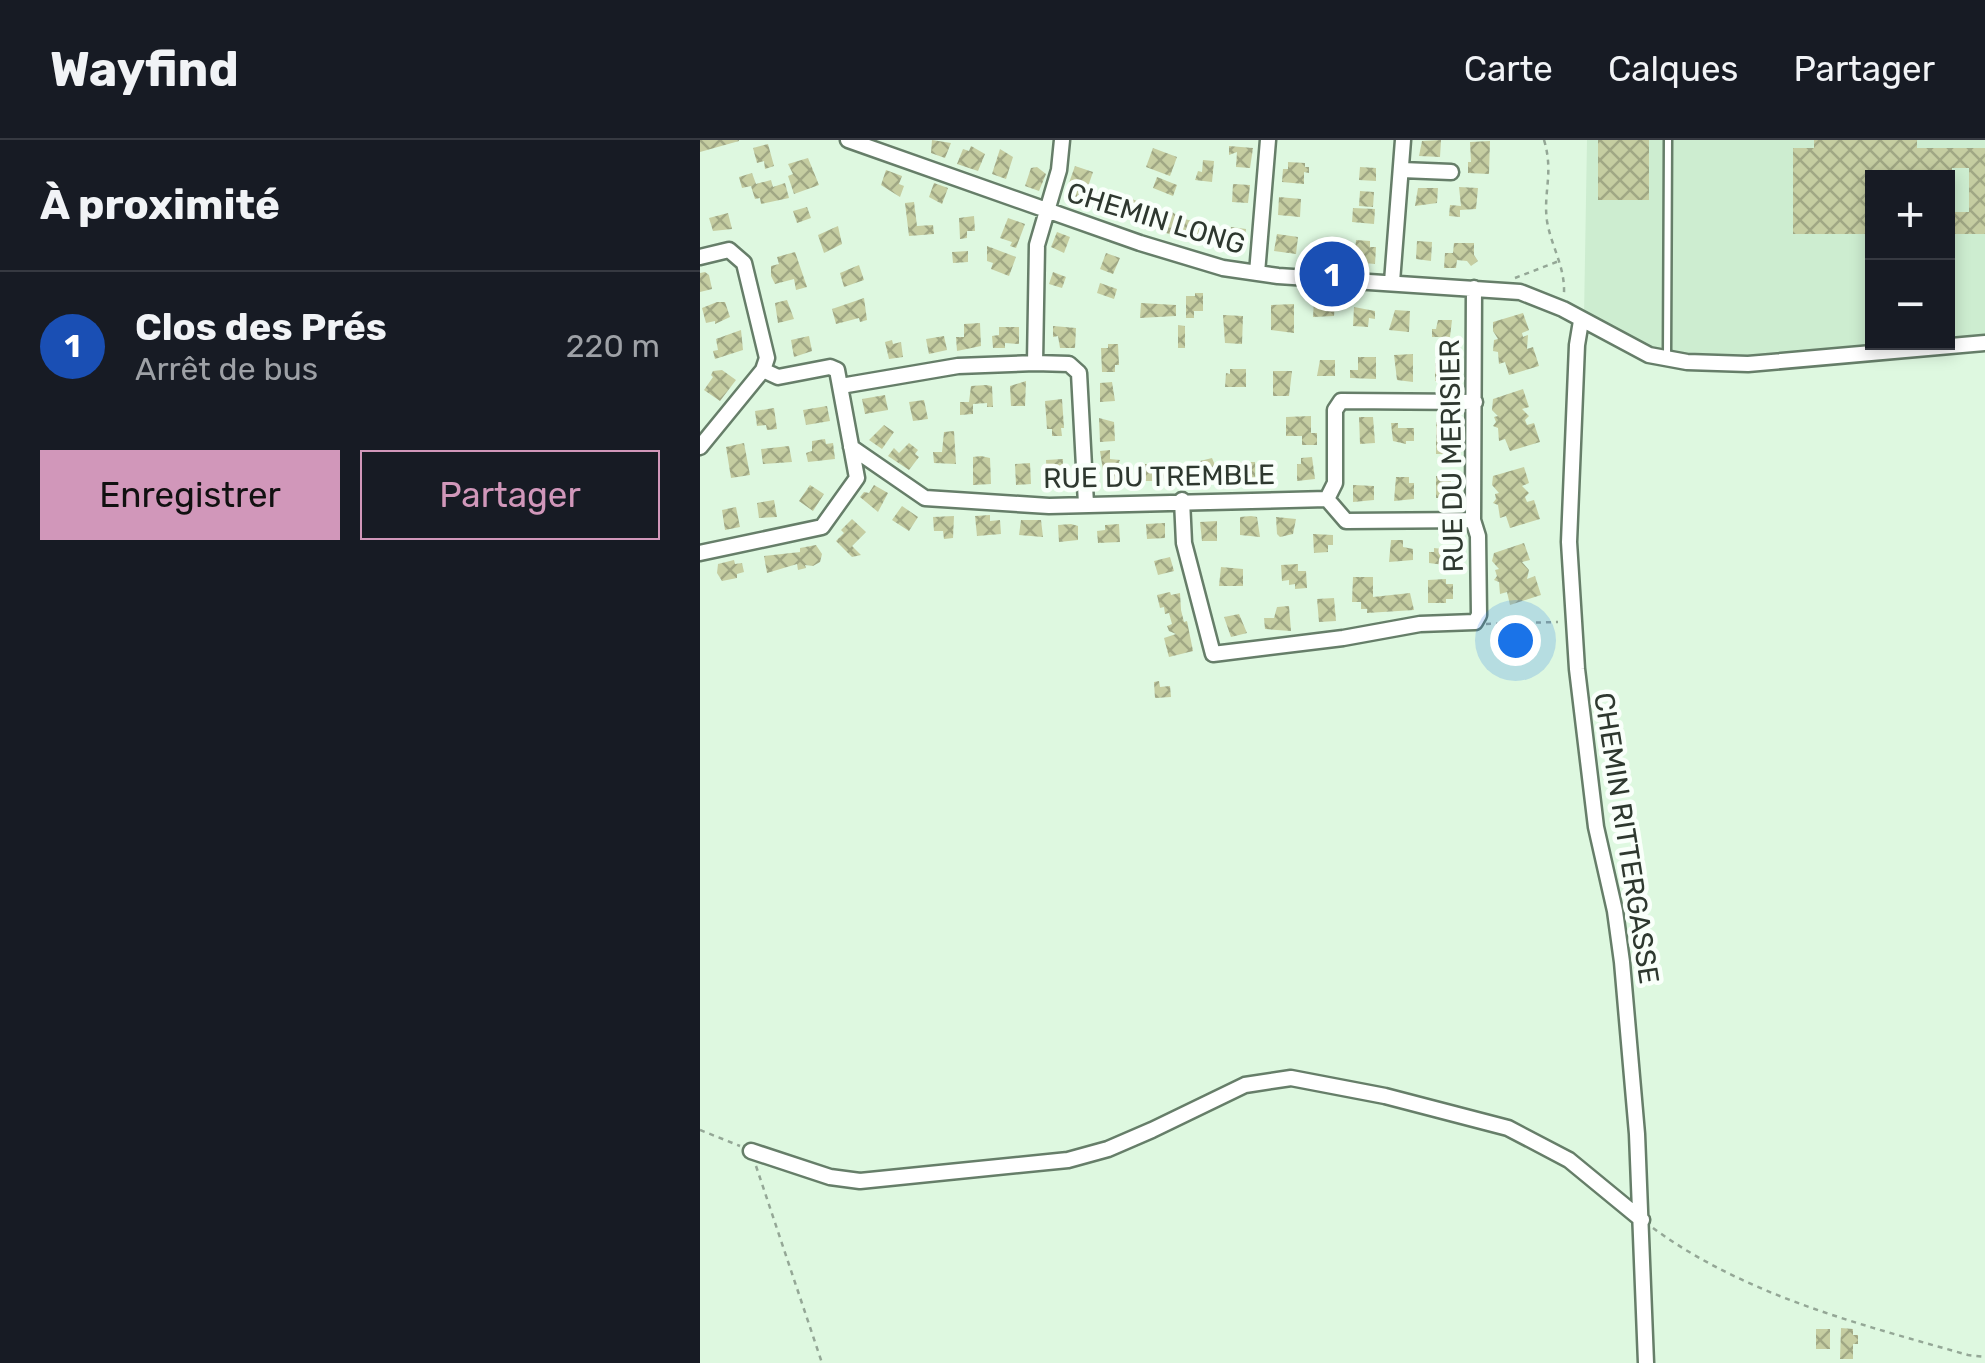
<!DOCTYPE html>
<html lang="fr">
<meta charset="utf-8">
<style>
body{margin:0;font-family:Rubik,sans-serif;background:#20242c;color:#f1f3f6}
.controls{position:absolute;right:30px;top:30px;display:grid;overflow:hidden;border-radius:0px;box-shadow:0 5px 15px #0003}
.controls button{width:90px;height:90px;display:grid;place-items:center;padding:0;border:0;border-bottom:2px solid #363941;background:#171b24;color:#f1f3f6;font:50px sans-serif}
.you{position:absolute;left:815px;top:500px;width:35px;height:35px;margin:-25px;border:8px solid #fff;border-radius:50%;background:#1a73e8;box-shadow:0 0 0 15px #1a73e833}
.badge{display:grid;place-items:center;width:65px;height:65px;border-radius:50%;background:#d197ba;color:#fff;font-size:32px;font-weight:700}
.pin{position:absolute;translate:-50% -50%;border:5px solid #fff;box-shadow:0 2px 10px #0006}
.list{margin:0;padding:0;list-style:none}
h2{display:flex;justify-content:space-between;align-items:center;height:130px;margin:0;padding:0 40px;font-size:42px}
h2 small{font-size:32px;font-weight:400;color:#9ea1a6}
.list li{display:grid;grid-template-columns:65px 1fr auto;gap:30px;align-items:center;box-sizing:border-box;height:150px;padding:0 40px;border-top:2px solid #363941}
.list b{display:block;font-size:38px;white-space:nowrap}
.list p{margin:0;font-size:32px;white-space:nowrap;color:#9ea1a6}
.list em{font-size:32px;font-style:normal;color:#9ea1a6}
.actions{display:flex;gap:20px;padding:30px 40px}
.actions a{flex:1;padding:22px 0;border:2px solid #d197ba;border-radius:0px;text-align:center;font-size:35px;color:#d197ba}
.actions .main{background:#d197ba;color:#111}
.map{position:relative;flex:none;width:1285px;height:1223px;overflow:hidden}
header{display:flex;align-items:center;gap:60px;box-sizing:border-box;height:140px;padding:0 50px;background:#171b24;border-bottom:2px solid #363941}
header strong{font-size:48px}
nav{display:flex;gap:55px;margin-inline-start:auto;font-size:35px}
main{display:flex}
aside{flex:1;background:#171b24}
.map>svg:first-child{display:block}
.built{fill:#cdedd0;fill-rule:evenodd}
.building{fill:url(#building-cross-hatch);fill-rule:evenodd}
.lines{fill:none;stroke-linecap:round;stroke-linejoin:round}
.service-casing{stroke:#667e69;stroke-width:11}
.minor-casing{stroke:#667e69;stroke-width:19}
.path{stroke:#94a796;stroke-width:2.5;stroke-dasharray:5 5;stroke-linecap:butt}
.service{stroke:#fff;stroke-width:6}
.minor{stroke:#fff;stroke-width:14}
.labels{text-anchor:middle;stroke-width:9;stroke-linejoin:round;paint-order:stroke}
.street-label{font-size:28px;fill:#2e382f;stroke:#f9fffa}
</style>
<header>
<strong>Wayfind</strong>
<nav><a>Carte</a><a>Calques</a><a>Partager</a></nav>
</header>
<main>
<aside>
<h2>À proximité<small></small></h2>
<ul class="list">
<li><span class="badge" style="background:#1a4fb4">1</span><div><b>Clos des Prés</b><p>Arrêt de bus</p></div><em>220 m</em></li>
</ul>
<div class="actions"><a class="main">Enregistrer</a><a>Partager</a></div>
</aside>
<div class="map">
<svg width="1285" height="1223" viewBox="0 0 1285 1223">
<defs>
<pattern id="building-cross-hatch" width="8" height="8" patternUnits="userSpaceOnUse" patternTransform="scale(2.5)"><rect width="8" height="8" fill="#c5cda1"/><path d="M0 0l8 8M0 8l8-8" fill="none" stroke="#a0a784"/></pattern>
</defs>
<rect width="100%" height="100%" fill="#def8e0"/>
<path class="built" d="M887,0H1285V209L1023,232L973,226L884,177ZM1172,38H1248V202H1172Z"/>
<path class="building" d="M0,0H39V1L0,12Z
M232,0L251,3L245,18L231,13Z
M741,0L740,17L719,16L722,1Z
M898,0H949V60H898Z
M1114,0H1217V8H1285V94H1248V38H1172V94H1093V8H1114ZM1252,28H1269V72H1252Z
M790,1L789,34L768,33V22H771L770,2Z
M68,4L74,26L65,29L64,21L57,23L53,8Z
M271,6L285,14L278,31L257,24L263,9L269,11Z
M529,6L553,8L550,28L536,27L537,12L529,15Z
M453,8L477,17L470,36L446,27Z
M300,9L313,17L306,39L292,34Z
M108,18L119,45L94,54L88,36L93,34L88,24Z
M503,20L514,21L512,42L495,40L498,31L502,32Z
M588,22L605,23V27H609V33L604,32V44L582,42L583,29H588Z
M375,26L393,32L382,64L364,57Z
M337,27L346,34L339,51L325,46L331,28Z
M660,27L676,28V41L659,40Z
M186,30L202,36L199,44L204,46L200,57L181,45Z
M52,33L56,44L71,40L73,47L85,43L89,58L61,64L60,58L55,59L51,46L42,48L39,37Z
M457,37L477,45L473,56L453,48Z
M234,43L248,48L242,64L229,57Z
M533,44L550,45L548,63L532,62Z
M759,47L778,48L776,69L760,70V77L749,76L750,65L761,66Z
M718,48H738L737,63L715,66Z
M403,49L418,54L412,74L396,69Z
M660,51L674,52L673,67L659,66Z
M579,57L601,59L600,77L578,75Z
M432,59L447,65L440,84L425,78Z
M214,62L217,86L233,85L234,94L209,96L205,63Z
M107,67L111,78L97,83L93,71Z
M467,68L479,77L472,95L455,89L462,71L466,72Z
M653,68L675,69L674,84L652,82Z
M28,73L32,89L13,91L9,78Z
M274,76L275,91H267V98L260,99L259,78Z
M308,78L325,84L316,108L310,106L312,102L300,98Z
M500,78L509,85L505,101L480,93L484,79L498,82Z
M138,86L142,104L124,113L118,95Z
M531,87L546,89L544,108L529,106Z
M357,92L370,97L364,113L351,107Z
M577,94L598,97L596,114L574,111Z
M656,100L670,101V107H676L675,124L654,122Z
M717,101L732,102L731,121L716,119Z
M754,103H774V115L778,121L771,126L767,121L757,120L756,128H744L745,113H753Z
M287,106L316,117L309,136L291,129L293,123L287,121Z
M268,111V122L253,123L252,112Z
M95,112L107,147L96,150L94,139L75,144L71,136V126L79,124L77,117Z
M406,113L420,118L413,134L400,129Z
M159,125L164,140L144,147L140,133Z
M5,132L9,135L12,149L0,152V133Z
M353,132L366,137L362,148L349,144Z
M400,143L417,149L414,159L397,153Z
M495,153H503V171H494V178H486V156H495Z
M164,158L167,180L160,182L159,178L136,184L132,169Z
M87,160L94,179L78,183L75,163Z
M17,162H25L30,177L15,184V181L6,183L2,168Z
M614,162L635,163L634,176L613,177Z
M441,163L476,165V176L440,178Z
M594,164V193L571,190V165Z
M654,167L675,171V179L669,178L668,187L653,186Z
M695,170L710,171L709,192L689,190Z
M823,173L829,190L822,193L823,197L828,195L827,209L833,207L839,226L809,235L805,222L799,224L798,212L793,211L794,200L798,199L793,191V182Z
M523,175L543,176L542,204L525,203Z
M738,180H752L750,197H732V189H736Z
M280,183L281,206L257,211L256,197H264V184Z
M478,185L485,186V208H478Z
M353,186L376,188L375,208H360L358,196L353,197Z
M299,187H319V204L305,203V208H293L292,196L299,195Z
M41,190L43,210L15,219L13,211L18,210L16,199Z
M109,196L112,211L94,217L91,200Z
M244,196L247,210L229,214L226,199Z
M192,200L193,204L201,202L203,217L189,219L185,202Z
M408,204H418L419,225H415V232H402L401,208H408Z
M713,214V242L697,240L694,215Z
M658,217H676V239L650,238V230H658Z
M620,220H635V236H617Z
M735,223H750L751,241H735Z
M530,229H546V247H525L526,233L530,234Z
M22,230L36,240L20,261L4,250L13,237L11,235L13,231Z
M573,231H592L589,256H573Z
M326,241L325,266H311L310,246Z
M412,242L415,261L400,262V243Z
M286,245L292,246L293,267H287V263L273,264V274L260,275V262H269L271,246Z
M823,249L829,267L822,269L829,276L825,280L827,285L834,283L840,302L810,311L805,299L799,301L798,288L793,286L796,282L794,277L798,276L792,270L793,259Z
M185,255L188,270L165,274L162,259Z
M362,259L364,288H361L362,296H352V289H347L345,261Z
M224,260L228,279L213,281L209,262Z
M127,266L130,281L106,285L103,270Z
M74,268L77,289L67,290L66,285L57,286L55,271Z
M611,276V293H617V305H602V296H586V277Z
M659,277H673L675,303L660,304Z
M399,278L414,282L415,301L400,302Z
M741,279H752L749,314H736V282H741Z
M691,283H698V288H714V301H706V304L693,301Z
M184,285L194,292L182,309L169,300Z
M254,291L256,324L234,323L233,312H242L244,292Z
M125,299L126,304L133,303L135,319L108,322L106,313L112,311V301Z
M44,303L50,335L31,338L26,307Z
M209,303L218,310L215,314L219,317L209,330L188,316L194,308L199,313Z
M89,306L92,322L63,324L61,309Z
M410,310V319L420,320L417,326L418,344H405L400,311Z
M281,316L290,318L291,344L273,345V317Z
M612,317L615,339L597,341V324H601V318Z
M512,318L517,330L516,340L498,339L500,321Z
M363,319L362,343L347,344L346,320Z
M536,322H555V339L536,337Z
M330,323L331,344L316,345L315,324Z
M445,324H466V341H445Z
M824,327L829,343L822,346L829,353L825,357L827,362L834,360L840,379L810,388L806,376L800,378L798,365L793,363L796,359L795,354L799,353L792,345L793,336Z
M736,336H751V358H736Z
M696,337H709V343H714V359L694,361Z
M110,345L124,354L113,371L99,361Z
M174,345L188,353L178,372L160,357L164,352L169,353Z
M653,345L674,346V360L653,362Z
M74,360L77,377L59,378L57,363Z
M202,366L218,377L209,391L192,380Z
M36,367L40,387L25,390L22,370Z
M290,375V381L300,380L301,394L277,396L275,376Z
M254,376L253,398L244,399L243,391H234L233,377Z
M551,376L557,377L560,397L540,395V377Z
M576,377L596,379L593,394L580,397L577,394Z
M152,379L166,392L152,406L161,415L152,417L136,401L144,393L141,390Z
M321,380H341L343,397L319,395Z
M517,381V401H502L500,382Z
M465,383V398L447,399L446,384Z
M371,384L378,386V400L359,402L358,385Z
M419,384L420,402L398,403L397,391L405,390V385Z
M613,394L633,395V405H628V412L614,413Z
M691,400H703V407L713,409V420L689,422Z
M824,403L830,420L822,422L829,430L827,439L835,436L841,455L810,465L807,452L800,454L799,442L794,440L797,436L795,430L799,429L792,421L794,413Z
M116,405L122,414L120,422L113,426L105,425L106,428L98,430L97,424L67,433L64,416L100,412V408Z
M734,408L752,410V426L729,423V412H734Z
M470,417L474,431L458,435L454,421Z
M34,420L35,424L42,423L44,432L37,434V438L22,441L17,433L18,424Z
M598,424V431H606L607,448L595,449V444L589,445V440L582,441L581,425Z
M521,427L543,429V446H519Z
M653,437H673V457L710,453L714,470L667,473V469H661V462H652Z
M746,439V444H753V459H746V463H728V440Z
M470,452L471,455L480,453L481,470L484,482L487,481L493,511L469,517L464,498L476,494L469,491L467,486L472,484L469,473L465,474L464,467L460,468L457,455Z
M634,458L636,481L619,482L617,459Z
M589,466L591,491L565,489L564,478H574L577,467Z
M539,474L547,493L531,497L524,477Z
M459,541L460,547L470,546L471,557L455,558L454,542Z
M1141,1188L1153,1189V1195H1158V1204H1153V1219H1140Z
M1116,1189H1130V1209H1116Z"/>
<g class="lines">
<g class="service-casing">
<path id="service" d="M967,217L968,0"/>
</g>
<g class="minor-casing">
<path id="minor" d="M148,0L440,103L523,128L578,136L820,152L863,169L949,215L987,222L1048,224L1285,203
M362,0L359,30L337,105L335,223L369,224L379,233L386,364
M702,30L751,32
M0,117L29,110L44,123L67,218L63,230L0,307
M557,133L568,0
M692,142L703,0
M881,181L877,205L869,402L877,529L896,687L915,771L922,822L937,994L946,1223
M141,246L258,226L335,223
M151,307L225,358L349,366L627,359L646,381L773,380
M627,359L635,343V270L641,261L775,262
M482,360L484,403L513,514L643,498L720,484L775,482L779,475L778,396L773,380L774,148
M0,413L122,387L157,338L137,230L130,227L78,237L63,230
M51,1011L130,1037L160,1041L368,1020L408,1009L452,990L545,945L591,938L685,956L808,988L869,1020L942,1080"/>
</g>
<path class="path" d="M844,0C854,33 843,52 847,81C851,106 865,126 864,153
M815,138L859,121
M786,484L858,482
M0,990L40,1006
M56,1026L122,1223
M953,1088C1046,1156 1159,1184 1268,1215L1285,1217"/>
<use href="#service" class="service"/>
<use href="#minor" class="minor"/>
</g>
<g class="labels">
<g class="street-label">
<text transform="translate(456 78) rotate(17)" y="10">CHEMIN LONG</text>
<text transform="translate(751 316) rotate(-91)" y="10">RUE DU MERISIER</text>
<text transform="translate(459 336) rotate(-1)" y="10">RUE DU TREMBLE</text>
<text transform="translate(927 698) rotate(81)" y="10">CHEMIN RITTERGASSE</text>
</g>
</g>
</svg>
<div class="controls">
<button>+</button>
<button>−</button>
</div>
<div class="you"></div>
<div class="pin badge" style="left:632px;top:134px;background:#1a4fb4">1</div>
</div>
</main>
